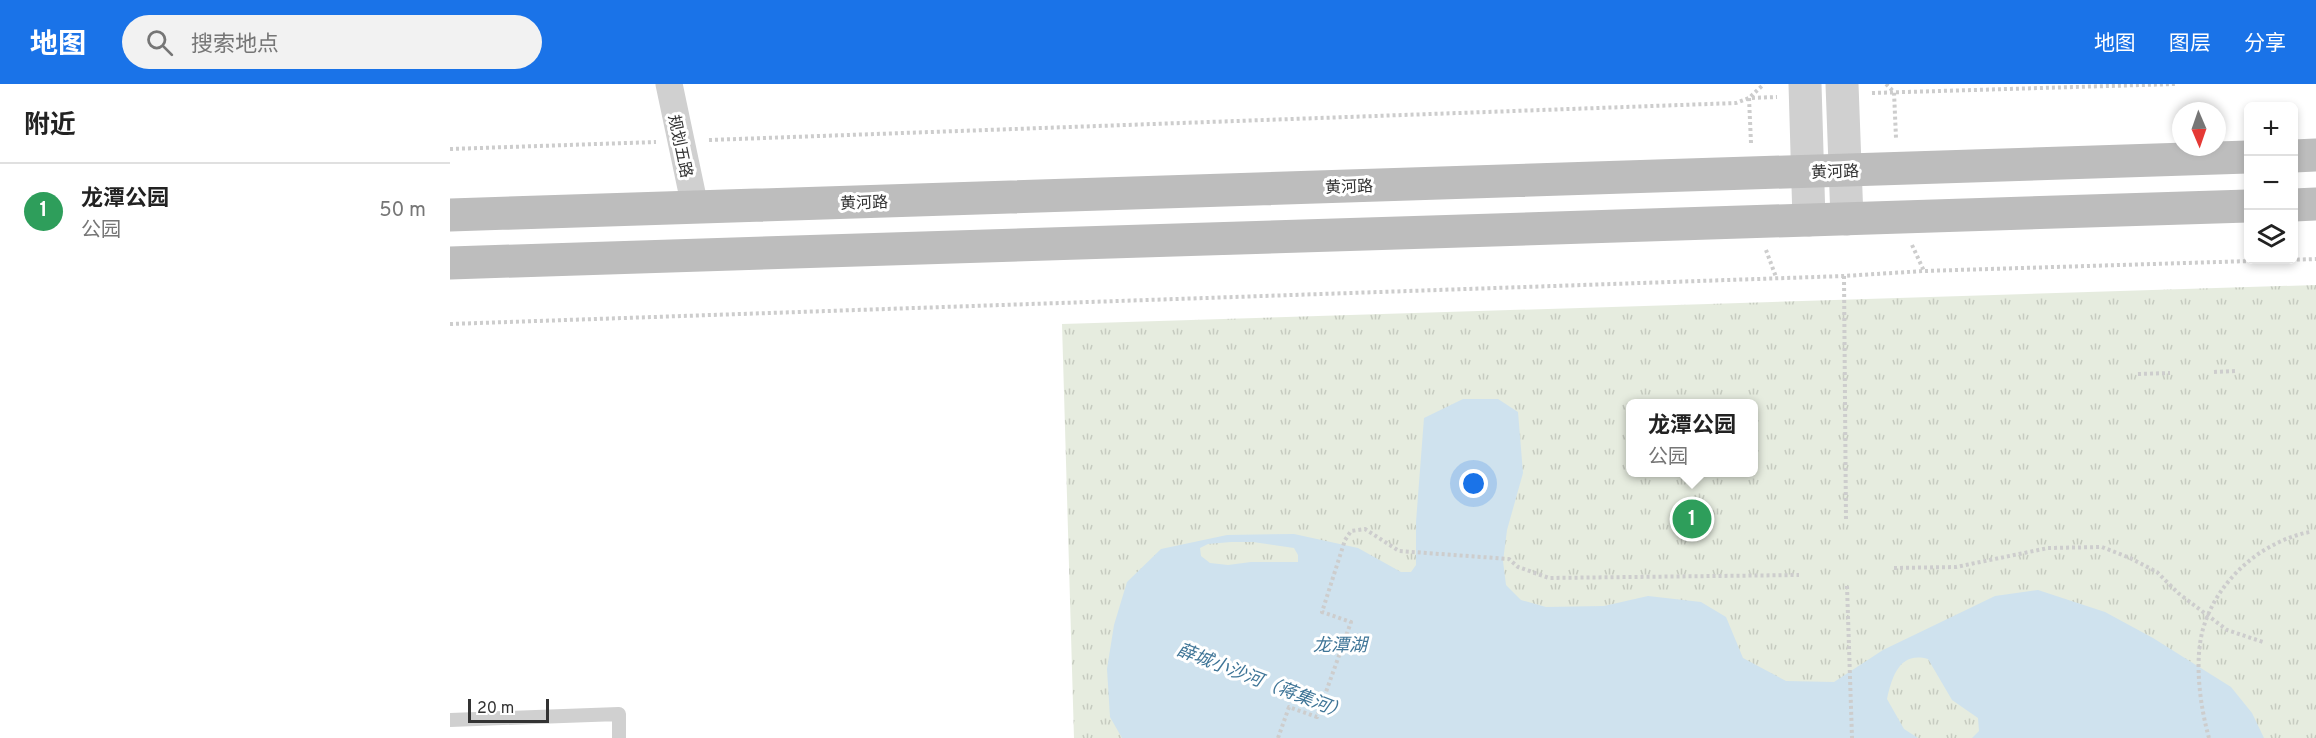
<!DOCTYPE html>
<html lang="zh">
<meta charset="utf-8">
<style>
body{margin:0;font-family:Overpass,"Noto Sans SC",sans-serif;background:#f2f2f2;color:#222}
.controls{position:absolute;right:18px;top:18px;display:grid;overflow:hidden;border-radius:9px;box-shadow:0 3px 9px #0003}
.controls button{width:54px;height:54px;display:grid;place-items:center;padding:0;border:0;border-bottom:2px solid #e0e0e0;background:#fff;color:#222;font:30px sans-serif}
.compass{position:absolute;left:1722px;top:18px;width:54px;height:54px;border-radius:50%;background:#fff;box-shadow:0 3px 9px #0003;rotate:178deg}
.scale{position:absolute;left:18px;bottom:15px;width:81px;box-sizing:border-box;padding-left:6px;border:3px solid #333;border-top:0;font-size:16px;line-height:21px;white-space:nowrap;color:#333;-webkit-text-stroke:4px #fff;paint-order:stroke}
.you{position:absolute;left:1024px;top:400px;width:21px;height:21px;margin:-15px;border:4px solid #fff;border-radius:50%;background:#1a73e8;box-shadow:0 0 0 9px #1a73e833}
.badge{display:grid;place-items:center;width:39px;height:39px;border-radius:50%;background:#1a73e8;color:#fff;font-size:20px;font-weight:700}
.pin{position:absolute;translate:-50% -50%;border:3px solid #fff;box-shadow:0 2px 6px #0006}
.popup{position:absolute;left:1176px;top:315px;width:132px;height:78px;box-sizing:border-box;display:grid;place-content:center;border-radius:9px;background:#fff;filter:drop-shadow(0 2px 4px #0005);font-size:20px;white-space:nowrap;color:#767676}
.popup b{font-size:22px;color:#222}
.popup::after{content:'';position:absolute;left:50%;top:100%;margin-left:-12px;border:12px solid transparent;border-top-color:#fff}
.list{margin:0;padding:0;list-style:none}
h2{display:flex;justify-content:space-between;align-items:center;height:78px;margin:0;padding:0 24px;font-size:26px}
h2 small{font-size:20px;font-weight:400;color:#767676}
.list li{display:grid;grid-template-columns:39px 1fr auto;gap:18px;align-items:center;box-sizing:border-box;height:96px;padding:0 24px;border-top:2px solid #e0e0e0}
.list b{display:block;font-size:22px;white-space:nowrap}
.list p{margin:0;font-size:20px;white-space:nowrap;color:#767676}
.list em{font-size:20px;font-style:normal;color:#767676}
.icon{flex:none;width:33px;height:33px;fill:none;stroke:currentColor;stroke-width:2;stroke-linecap:round;stroke-linejoin:round}
.map{position:relative;flex:none;width:1866px;height:654px;overflow:hidden}
header{display:flex;align-items:center;gap:36px;box-sizing:border-box;height:84px;padding:0 30px;background:#1a73e8;color:#fff}
header strong{font-size:28px}
nav{display:flex;gap:33px;margin-inline-start:auto;font-size:21px}
.search{width:420px;height:54px;background:#f2f2f2;display:flex;align-items:center;gap:15px;box-sizing:border-box;padding:0 21px;border-radius:33px;color:#767676;font-size:22px}
main{display:flex}
aside{flex:1;background:#fff}
.map>svg:first-child{display:block}
.park{fill:url(#park-tufts);fill-rule:evenodd}
.water{fill:#cfe2ee;fill-rule:evenodd}
.lines{fill:none;stroke-linecap:round;stroke-linejoin:round}
.path{stroke:#cdcdcd;stroke-width:4;stroke-dasharray:3 3;stroke-linecap:butt}
.service{stroke:#d0d0d0;stroke-width:14}
.minor{stroke:#d0d0d0;stroke-width:27}
.tertiary{stroke:#d0d0d0;stroke-width:33}
.secondary{stroke:#bdbdbd;stroke-width:33}
.labels{text-anchor:middle;stroke-width:6;stroke-linejoin:round;paint-order:stroke}
.street-label{font-size:16px;fill:#333;stroke:#fff}
.water-label{font-size:18px;font-style:italic;fill:#3f7597;stroke:#fff}
</style>
<header>
<strong>地图</strong>
<div class="search"><svg class="icon" aria-label="search" viewBox="0 0 24 24"><circle cx="10" cy="10" r="6"/><path d="M15 15l6 6"/></svg>搜索地点</div>
<nav><a>地图</a><a>图层</a><a>分享</a></nav>
</header>
<main>
<aside>
<h2>附近<small></small></h2>
<ul class="list">
<li><span class="badge" style="background:#2e9e5b">1</span><div><b>龙潭公园</b><p>公园</p></div><em>50 m</em></li>
</ul>
</aside>
<div class="map">
<svg width="1866" height="654" viewBox="0 0 1866 654">
<defs>
<pattern id="park-tufts" width="24" height="20" patternUnits="userSpaceOnUse" patternTransform="scale(1.5)"><rect width="24" height="20" fill="#e6ecdf"/><path d="M3 7l-1-3M5 7V3M7 7l1-3M15 17l-1-3M17 17v-4M19 17l1-3" fill="none" stroke="#c6cbc0"/></pattern>
</defs>
<rect width="100%" height="100%" fill="#fff"/>
<path class="park" d="M1866,201V654H624L612,240ZM1180,320H1304V388H1180Z"/>
<path class="water" d="M1013,315H1048L1068,328L1073,389L1057,446L1053,477L1056,501L1071,516L1096,523L1154,522L1198,512L1251,518L1276,533L1293,574L1336,597L1384,598L1433,566L1545,512L1588,506L1655,528L1703,554L1781,603L1802,629L1814,654H1522L1529,647L1528,634L1502,616L1478,575C1450,567 1442,592 1437,615L1454,645L1468,654H672L660,633L657,585L664,541L677,498L711,465L777,451L844,450L908,464L951,488H961L966,481V438L974,334ZM781,458H803L844,464L848,471V478H801L778,481L760,479L751,472L750,464L758,460Z"/>
<g class="lines">
<path class="path" d="M1436,0L1444,8L1446,54
M1422,9L1726,0
M259,56L1286,19L1299,14L1314,0
M1301,59L1299,14L1327,13
M0,65L206,58
M1462,161L1474,187
M1316,166L1326,193
M1394,192L1396,438
M0,240L1394,192L1474,187L1866,175
M1764,288L1785,287
M1688,290L1720,289
M1444,484L1506,483L1598,464L1652,463L1680,474L1707,488L1728,509L1777,546L1813,558
M1397,502L1402,654
M828,654L839,623L867,633L901,538L872,528L895,456L901,447L915,445L949,467L1059,475L1068,483L1099,494L1349,491
M1759,654C1750,622 1744,577 1753,545C1767,496 1812,457 1860,448"/>
<path class="service" d="M0,636L169,630V654"/>
<path class="minor" d="M219,0L245,123"/>
<path class="tertiary" d="M1355,0L1359,136
M1392,0L1397,135"/>
<path class="secondary" d="M1844,72L1866,71
M1844,121L1866,120
M0,131L1798,73
M0,179L1798,122"/>
</g>
<g class="labels">
<g class="street-label">
<text transform="translate(231 62) rotate(78)" y="6">规划五路</text>
<text transform="translate(1385 87) rotate(-2)" y="6">黄河路</text>
<text transform="translate(899 102) rotate(-2)" y="6">黄河路</text>
<text transform="translate(414 118) rotate(-2)" y="6">黄河路</text>
</g>
<g class="water-label">
<text x="890" y="567">龙潭湖</text>
<text transform="translate(812 597) rotate(21)" y="6">薛城小沙河（蒋集河）</text>
</g>
</g>
</svg>
<div class="controls">
<button>+</button>
<button>−</button>
<button><svg class="icon" aria-label="layers" viewBox="0 0 24 24"><path d="M12 4l9 5-9 5-9-5zM3 14l9 5 9-5"/></svg></button>
</div>
<svg class="compass" viewBox="-18 -18 36 36"><path d="M0-13l5 13h-10z" fill="#e53935"/><path d="M0 13l5-13h-10z" fill="#767676"/></svg>
<div class="scale">20 m</div>
<div class="you"></div>
<div class="pin badge" style="left:1242px;top:435px;background:#2e9e5b">1</div>
<div class="popup"><b>龙潭公园</b>公园</div>
</div>
</main>
